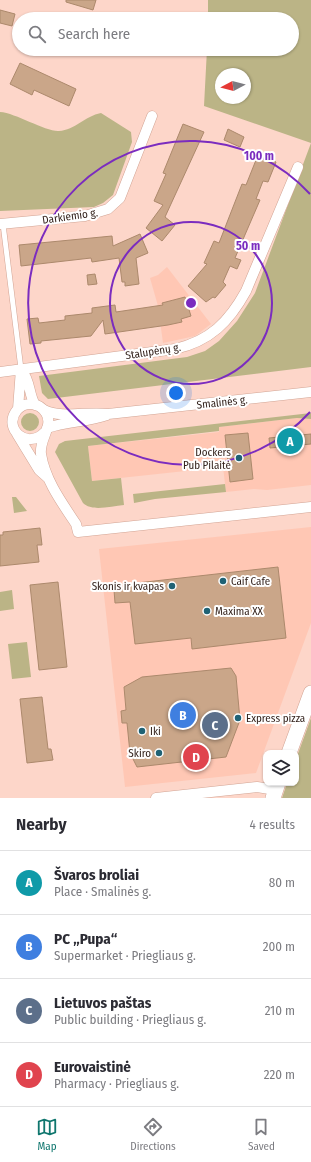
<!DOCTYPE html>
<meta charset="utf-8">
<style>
body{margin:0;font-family:"Fira Sans Condensed",sans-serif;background:#f7f7f7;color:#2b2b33}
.controls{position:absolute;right:12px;bottom:12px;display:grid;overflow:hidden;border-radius:8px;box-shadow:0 1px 3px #0004}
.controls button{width:36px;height:36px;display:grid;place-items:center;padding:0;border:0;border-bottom:1px solid #e1e1e2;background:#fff;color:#2b2b33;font:20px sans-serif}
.compass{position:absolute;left:215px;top:68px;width:36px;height:36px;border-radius:50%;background:#fff;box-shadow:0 1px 3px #0004;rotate:263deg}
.you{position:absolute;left:176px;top:393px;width:14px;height:14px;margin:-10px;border:3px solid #fff;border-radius:50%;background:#1a73e8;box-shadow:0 0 0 6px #1a73e833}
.badge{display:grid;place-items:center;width:26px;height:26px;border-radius:50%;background:#0f766e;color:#fff;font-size:13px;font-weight:700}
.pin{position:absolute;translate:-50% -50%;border:2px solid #fff;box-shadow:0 1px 4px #0006}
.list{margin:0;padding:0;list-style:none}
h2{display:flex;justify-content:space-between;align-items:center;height:52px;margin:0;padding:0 16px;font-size:17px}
h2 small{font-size:13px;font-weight:400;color:#7c7c81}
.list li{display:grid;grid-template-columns:26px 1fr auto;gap:12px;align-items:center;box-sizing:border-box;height:64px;padding:0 16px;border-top:1px solid #e1e1e2}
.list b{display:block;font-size:15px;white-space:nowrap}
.list p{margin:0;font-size:13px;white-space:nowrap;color:#7c7c81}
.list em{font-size:13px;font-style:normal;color:#7c7c81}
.icon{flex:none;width:22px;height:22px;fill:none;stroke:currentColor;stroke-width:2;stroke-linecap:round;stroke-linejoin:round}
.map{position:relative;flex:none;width:311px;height:798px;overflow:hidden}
.search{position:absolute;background:#fff;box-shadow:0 1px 3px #0004;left:12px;right:12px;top:12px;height:44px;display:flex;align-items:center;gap:10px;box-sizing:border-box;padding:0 14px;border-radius:22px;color:#7c7c81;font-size:15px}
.sheet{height:308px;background:#fff}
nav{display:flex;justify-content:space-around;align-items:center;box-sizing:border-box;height:56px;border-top:1px solid #e1e1e2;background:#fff;font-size:11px;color:#7c7c81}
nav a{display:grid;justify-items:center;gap:2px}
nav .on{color:#0f766e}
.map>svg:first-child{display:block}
.built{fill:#ffc7b4}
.green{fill:#bbb486;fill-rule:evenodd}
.building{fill:#caa689;stroke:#ac896c}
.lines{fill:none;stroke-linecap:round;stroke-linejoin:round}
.lane-casing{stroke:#d2a494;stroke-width:6}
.street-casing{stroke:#d2a494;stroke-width:11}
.primary-casing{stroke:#d2a494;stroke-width:16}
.lane{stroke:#fff;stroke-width:5}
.street{stroke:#fff;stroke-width:10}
.primary{stroke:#fff;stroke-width:15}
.ring{fill:none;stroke:#7b2cbf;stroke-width:2}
.poi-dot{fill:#1f6275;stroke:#fff;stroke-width:1.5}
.labels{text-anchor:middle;stroke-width:4;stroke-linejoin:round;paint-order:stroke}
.street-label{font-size:11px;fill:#301f19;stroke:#fff}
.poi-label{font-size:11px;fill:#301f19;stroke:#fff;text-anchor:start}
.centre{fill:#7b2cbf;stroke:#fff;stroke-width:2}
.ring-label{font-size:12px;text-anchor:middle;font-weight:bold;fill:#7b2cbf;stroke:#fff;stroke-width:4;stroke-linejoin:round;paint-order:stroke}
</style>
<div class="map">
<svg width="311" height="798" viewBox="0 0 311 798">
<rect width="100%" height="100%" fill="#fdd6c9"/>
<path class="built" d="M167,267L211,324L195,336L163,343L158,306L150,278L158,275Z
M297,418L311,419V485L267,490L254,489L226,492L223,467L92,481L88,446L219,432V427Z
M311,527V623L256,773L125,787L99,549Z"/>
<path class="green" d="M208,0H311V367L48,399L42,393L39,376L187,357L205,351L219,341L237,321L255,293L311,143L204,106L207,49H292V19H208ZM221,74H245V98H221Z
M0,112C16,113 46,132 59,131C75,130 85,116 101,113L131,132L132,142L113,195L103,203L94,207L0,211Z
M21 422a9 9 0 1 1 18 0a9 9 0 1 1-18 0Z
M311,413V419L297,418L219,427V431L88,446L92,481L121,478L124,505C111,506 92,512 83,503L55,452L59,444L65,441Z
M225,484L226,492L155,499L134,503L133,494Z
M12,497H16L27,511L14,513Z
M12,590L14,609L0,611V592Z
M27,642L31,677L12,679L8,644Z
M311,718V798H282L287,783H296V759Z"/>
<path class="building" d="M66,0H96L93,10L66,2Z
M0,10L15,14L12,26L0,23Z
M20,63L76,89L69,106L34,90L32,95L10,84Z
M183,124L204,132L165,217L175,225L162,241L146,228L163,205L154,201L166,174L163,173Z
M228,129L244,137L240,147L224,140Z
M258,155L276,162L268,182L263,181L256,199L260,200L235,258L241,260L237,269L230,266L223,282L226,285L215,298L213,297L206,302L188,286L207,264L204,263L214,241L219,243L242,184L246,185Z
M140,234L148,253L136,258L139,284L125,286V282H122L119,258L92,262L91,258L21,266L19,245L112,236L113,246Z
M95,274L97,284L88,285L87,275Z
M185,297L191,316L181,319L182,322L168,325L105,334L103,320L91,336L41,341V343L30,344L27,319L38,318L39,323L65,320V316L92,313V308L115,305L116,312L163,305L162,303Z
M248,433L253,479L230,482L225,435Z
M311,434V444L270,448L269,438Z
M40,528L42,545H37L39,562L0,566V535H3V532Z
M278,567L286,638L192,649L191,638L135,644L130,602L115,603L114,590L128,589V584Z
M58,582L67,667L39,670L30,585Z
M231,668L236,676L240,720L226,757L137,767L130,753L127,723H122L121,711L126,710L124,687L142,677Z
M42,697L48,749H51L53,760L27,763L20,699Z"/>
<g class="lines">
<g class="lane-casing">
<path id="lane" d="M3,224L21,369"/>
</g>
<g class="street-casing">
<path id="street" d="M0,224L85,216L108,209L120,198L152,116
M21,369C31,382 28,392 35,405
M0,372L175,349C210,341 229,322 246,291L298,167
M18,409L21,369
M44,410C62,419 88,411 108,414L311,392
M47,428C67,421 87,422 107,415
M45,432C27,451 2,428 17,410C25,401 39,402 46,413C54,426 39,439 41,454C45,480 62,503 76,524L78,532L311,507
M17,434L39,470L48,478
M156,798L257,787L276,790"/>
</g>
<g class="primary-casing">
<path id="primary" d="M289,753L311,693
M273,798L278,783"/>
</g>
<use href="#lane" class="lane"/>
<use href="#street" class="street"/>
<use href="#primary" class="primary"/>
</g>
<g class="ring">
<circle cx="191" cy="303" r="81"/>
<path d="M310 412A162 162 0 1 1 310 194"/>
</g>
<g class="poi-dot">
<circle cx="239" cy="458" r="4"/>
<circle cx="223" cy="581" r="4"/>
<circle cx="172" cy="586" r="4"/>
<circle cx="207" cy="611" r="4"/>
<circle cx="238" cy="718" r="4"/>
<circle cx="142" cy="731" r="4"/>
<circle cx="159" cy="753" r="4"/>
</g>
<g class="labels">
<g class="street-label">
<text transform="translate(70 216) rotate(-8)" y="4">Darkiemio g.</text>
<text transform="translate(153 351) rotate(-9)" y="4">Stalupėnų g.</text>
<text transform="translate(222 402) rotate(-6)" y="4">Smalinės g.</text>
</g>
<g class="poi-label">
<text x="231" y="456" text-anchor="end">Dockers<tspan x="231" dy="13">Pub Pilaitė</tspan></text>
<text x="231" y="585">Caif Cafe</text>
<text x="164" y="590" text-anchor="end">Skonis ir kvapas</text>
<text x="215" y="615">Maxima XX</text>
<text x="246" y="722">Express pizza</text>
<text x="150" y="735">Iki</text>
<text x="151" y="757" text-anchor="end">Skiro</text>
</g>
</g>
<circle cx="191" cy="303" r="6" class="centre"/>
<g class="ring-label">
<text x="259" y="160">100 m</text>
<text x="248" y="250">50 m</text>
</g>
</svg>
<div class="controls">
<button><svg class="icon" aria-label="layers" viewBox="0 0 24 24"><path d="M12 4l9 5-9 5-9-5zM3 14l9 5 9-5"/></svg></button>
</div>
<svg class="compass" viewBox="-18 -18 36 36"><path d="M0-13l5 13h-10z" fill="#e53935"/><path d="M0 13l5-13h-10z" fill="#7c7c81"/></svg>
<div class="you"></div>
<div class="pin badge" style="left:290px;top:441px;background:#0f9aa8">A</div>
<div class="pin badge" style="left:183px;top:715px;background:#3f7fe0">B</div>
<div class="pin badge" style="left:215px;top:725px;background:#5c6f8a">C</div>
<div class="pin badge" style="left:196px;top:757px;background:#e0444e">D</div>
<div class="search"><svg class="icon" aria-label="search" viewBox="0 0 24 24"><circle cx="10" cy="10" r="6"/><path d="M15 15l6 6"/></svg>Search here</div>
</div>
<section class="sheet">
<h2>Nearby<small>4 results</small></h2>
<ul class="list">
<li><span class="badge" style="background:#0f9aa8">A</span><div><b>Švaros broliai</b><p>Place · Smalinės g.</p></div><em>80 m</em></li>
<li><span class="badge" style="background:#3f7fe0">B</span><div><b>PC „Pupa“</b><p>Supermarket · Priegliaus g.</p></div><em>200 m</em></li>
<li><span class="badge" style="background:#5c6f8a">C</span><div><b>Lietuvos paštas</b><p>Public building · Priegliaus g.</p></div><em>210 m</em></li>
<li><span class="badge" style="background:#e0444e">D</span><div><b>Eurovaistinė</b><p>Pharmacy · Priegliaus g.</p></div><em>220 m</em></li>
</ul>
</section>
<nav>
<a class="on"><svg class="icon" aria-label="map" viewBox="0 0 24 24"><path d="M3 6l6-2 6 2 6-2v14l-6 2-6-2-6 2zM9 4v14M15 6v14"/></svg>Map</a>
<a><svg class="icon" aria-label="directions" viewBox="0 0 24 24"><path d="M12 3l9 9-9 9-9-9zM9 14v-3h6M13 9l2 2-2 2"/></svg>Directions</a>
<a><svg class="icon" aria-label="saved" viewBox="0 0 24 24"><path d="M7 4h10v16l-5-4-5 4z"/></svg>Saved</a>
</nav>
